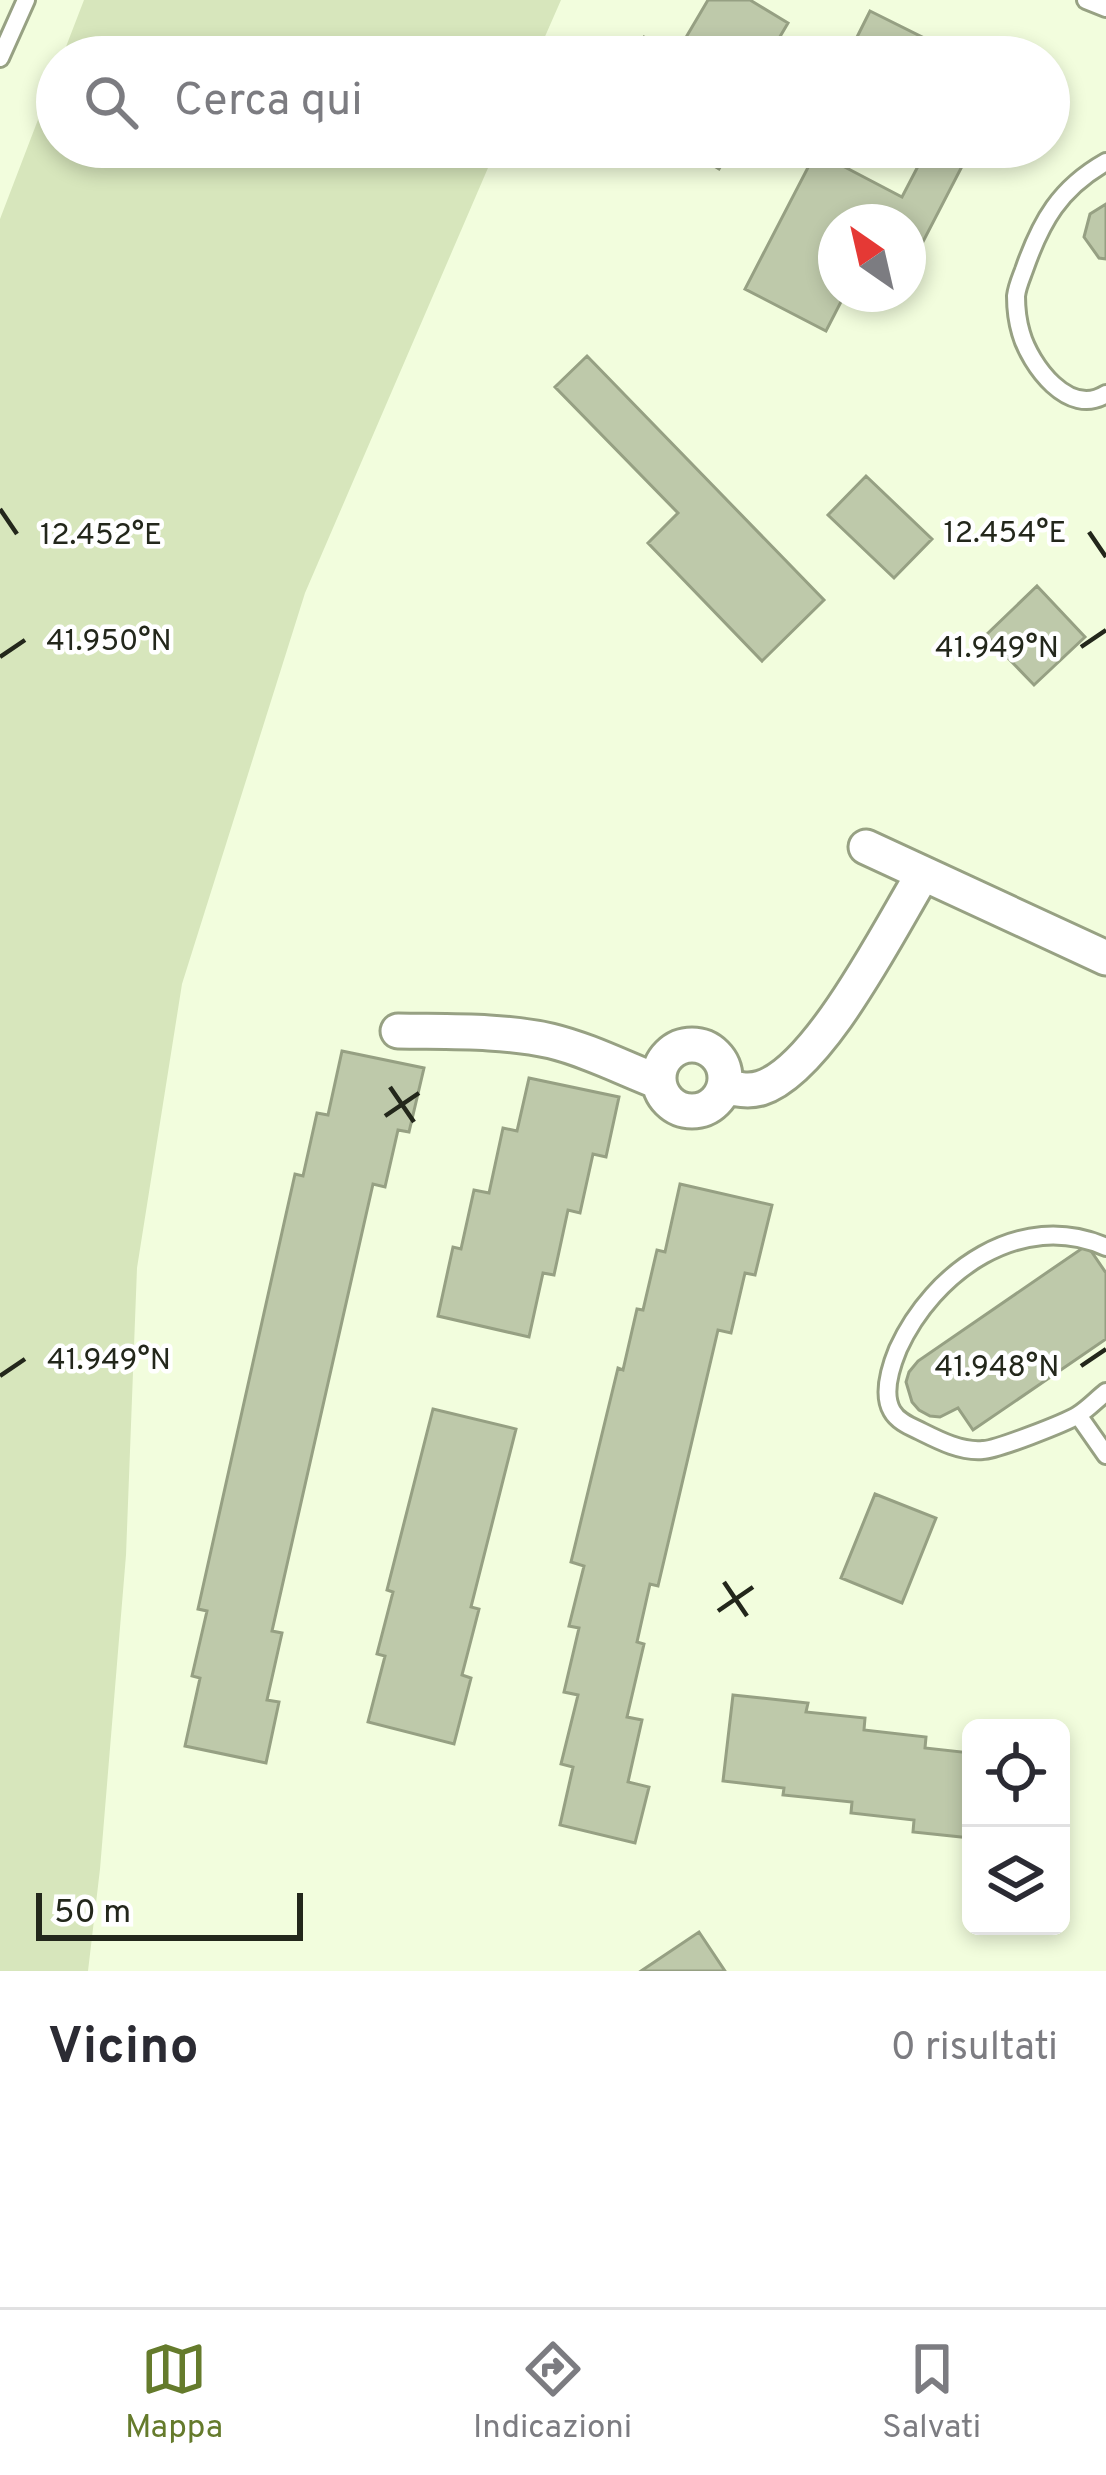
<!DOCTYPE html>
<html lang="it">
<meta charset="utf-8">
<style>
body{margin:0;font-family:Overpass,sans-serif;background:#f7f7f7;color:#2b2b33}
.controls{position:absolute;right:36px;bottom:36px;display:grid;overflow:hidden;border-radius:18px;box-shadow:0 6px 18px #0003}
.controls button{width:108px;height:108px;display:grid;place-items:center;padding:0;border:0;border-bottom:3px solid #e1e1e2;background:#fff;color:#2b2b33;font:60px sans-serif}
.compass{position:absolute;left:818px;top:204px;width:108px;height:108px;border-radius:50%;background:#fff;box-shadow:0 6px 18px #0003;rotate:326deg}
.scale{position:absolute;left:36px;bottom:30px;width:267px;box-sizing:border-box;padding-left:12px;border:6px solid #23271b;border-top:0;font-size:33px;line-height:42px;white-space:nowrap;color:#23271b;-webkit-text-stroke:9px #fff;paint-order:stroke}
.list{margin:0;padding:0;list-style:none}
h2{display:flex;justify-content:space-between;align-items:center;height:156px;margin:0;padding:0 48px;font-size:51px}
h2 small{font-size:39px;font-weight:400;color:#7c7c81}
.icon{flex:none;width:66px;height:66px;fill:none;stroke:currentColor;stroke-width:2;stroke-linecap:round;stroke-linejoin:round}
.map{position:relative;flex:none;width:1106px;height:1971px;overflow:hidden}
.search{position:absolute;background:#fff;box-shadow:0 6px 18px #0003;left:36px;right:36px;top:36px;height:132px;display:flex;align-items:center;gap:30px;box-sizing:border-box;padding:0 42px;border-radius:66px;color:#7c7c81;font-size:45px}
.sheet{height:336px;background:#fff}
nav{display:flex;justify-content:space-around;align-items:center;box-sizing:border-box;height:168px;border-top:3px solid #e1e1e2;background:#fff;font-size:33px;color:#7c7c81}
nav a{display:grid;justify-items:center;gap:6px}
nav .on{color:#657b2c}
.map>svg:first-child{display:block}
.green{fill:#d7e6bc}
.building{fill:#bec9aa;stroke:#96a083;stroke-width:3}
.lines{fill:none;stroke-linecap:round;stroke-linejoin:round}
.lane-casing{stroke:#97a183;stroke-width:22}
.street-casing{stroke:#97a183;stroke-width:39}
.lane{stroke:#fff;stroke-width:16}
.street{stroke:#fff;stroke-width:33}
.ticks{fill:none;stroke:#23271b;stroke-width:4.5}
.ticks-label{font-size:30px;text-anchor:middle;fill:#23271b;stroke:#fff;stroke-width:9;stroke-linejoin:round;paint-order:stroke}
</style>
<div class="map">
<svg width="1106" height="1971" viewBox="0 0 1106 1971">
<rect width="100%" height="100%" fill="#f2fddd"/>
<path class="green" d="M84,0H561L536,57H62Z
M57,70V147H497L305,593L182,984L137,1268L126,1555L100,1869L88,1971H0V219Z"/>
<path class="building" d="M708,0H750L788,23L768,57H632L644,37L675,56Z
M870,11L922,37L912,57H847Z
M683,147H732L719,169Z
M928,147H972L913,261L908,258V222H836V294H845L826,331L745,289L816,152L902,197Z
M1106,204V259L1099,258L1084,237L1090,214Z
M587,356L824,600L762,661L648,543L678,513L555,387Z
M866,476L932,539L894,578L828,515Z
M1037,586L1085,637L1034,685L986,635Z
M342,1051L424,1068L409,1132L398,1130L385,1187L373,1184L272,1631L282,1633L267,1700L279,1702L266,1763L185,1746L200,1678L192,1676L207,1611L198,1609L295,1174L303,1176L317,1113L328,1115Z
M529,1078L619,1097L606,1157L593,1154L580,1213L568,1210L554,1275L543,1273L529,1337L438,1316L453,1247L461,1249L474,1190L489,1193L503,1128L517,1131Z
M680,1184L772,1205L755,1275L745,1273L731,1333L718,1330L658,1586L650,1584L637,1642L644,1644L627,1717L642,1720L628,1782L649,1787L635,1843L560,1825L573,1767L561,1764L578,1695L564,1692L579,1628L569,1626L584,1566L571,1562L618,1368L623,1370L637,1309L643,1310L657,1250L665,1252Z
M1087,1245L1106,1273V1339L973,1430L958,1408L940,1417L930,1416L919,1410L912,1402L906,1382L909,1372L918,1361Z
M433,1409L516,1429L471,1607L479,1609L462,1675L471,1678L454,1744L368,1722L385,1656L377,1654L393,1592L387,1590Z
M875,1494L936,1518L902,1603L841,1578Z
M733,1695L808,1703L806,1712L865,1718L864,1730L926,1737L925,1748L971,1753V1838L913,1832L914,1820L851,1813L852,1802L783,1795L784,1788L723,1781Z
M699,1932L725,1971H641Z"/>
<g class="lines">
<g class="lane-casing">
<path id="lane" d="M1086,0L1106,8
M0,58L26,0
M1106,162C1060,188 1041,221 1024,270C1021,278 1017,287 1016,296C1016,307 1018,323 1021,333C1030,365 1069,418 1106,394
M1106,1247C1020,1209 933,1272 898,1349C891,1366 882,1394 892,1411C898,1422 912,1427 922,1432C940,1441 962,1452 983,1450C996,1450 1065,1423 1078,1415C1088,1409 1097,1399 1106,1392
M1078,1415L1106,1455"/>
</g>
<g class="street-casing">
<path id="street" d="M866,847L1106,958
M398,1031C448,1032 501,1030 551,1041C588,1050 623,1068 659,1082
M659 1078a33 33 0 1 1 66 0a33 33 0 1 1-66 0Z
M724,1086C736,1089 748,1092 761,1088C820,1069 890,928 923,874"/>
</g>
<use href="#lane" class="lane"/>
<use href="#street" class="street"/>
</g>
<path class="ticks" d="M0,509L17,534M1089,532L1106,557M1081,647L1106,630M0,657L25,640M390,1087L414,1122M385,1116L419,1093M1081,1366L1106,1349M0,1376L25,1359M724,1582L747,1616M718,1611L753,1587"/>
<g class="ticks-label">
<text x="1005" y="542">12.454°E</text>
<text x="101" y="544">12.452°E</text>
<text x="109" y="650">41.950°N</text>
<text x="997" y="657">41.949°N</text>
<text x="109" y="1369">41.949°N</text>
<text x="997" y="1376">41.948°N</text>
</g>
</svg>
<div class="controls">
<button><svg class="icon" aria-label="locate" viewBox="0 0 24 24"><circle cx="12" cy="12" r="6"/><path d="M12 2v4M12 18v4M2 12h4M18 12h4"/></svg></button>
<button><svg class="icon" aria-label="layers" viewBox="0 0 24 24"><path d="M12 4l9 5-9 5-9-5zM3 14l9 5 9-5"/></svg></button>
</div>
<svg class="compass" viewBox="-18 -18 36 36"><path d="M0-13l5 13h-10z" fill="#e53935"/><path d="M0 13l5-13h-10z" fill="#7c7c81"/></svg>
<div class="scale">50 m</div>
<div class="search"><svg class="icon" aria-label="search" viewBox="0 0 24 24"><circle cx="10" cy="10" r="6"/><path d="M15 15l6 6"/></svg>Cerca qui</div>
</div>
<section class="sheet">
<h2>Vicino<small>0 risultati</small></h2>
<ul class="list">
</ul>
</section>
<nav>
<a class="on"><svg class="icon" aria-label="map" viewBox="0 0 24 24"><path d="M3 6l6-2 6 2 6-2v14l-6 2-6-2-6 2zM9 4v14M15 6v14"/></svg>Mappa</a>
<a><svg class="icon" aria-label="directions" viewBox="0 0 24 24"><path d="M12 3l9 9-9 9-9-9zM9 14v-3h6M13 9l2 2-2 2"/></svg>Indicazioni</a>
<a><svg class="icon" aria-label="saved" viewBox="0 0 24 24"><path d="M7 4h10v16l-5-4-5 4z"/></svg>Salvati</a>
</nav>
